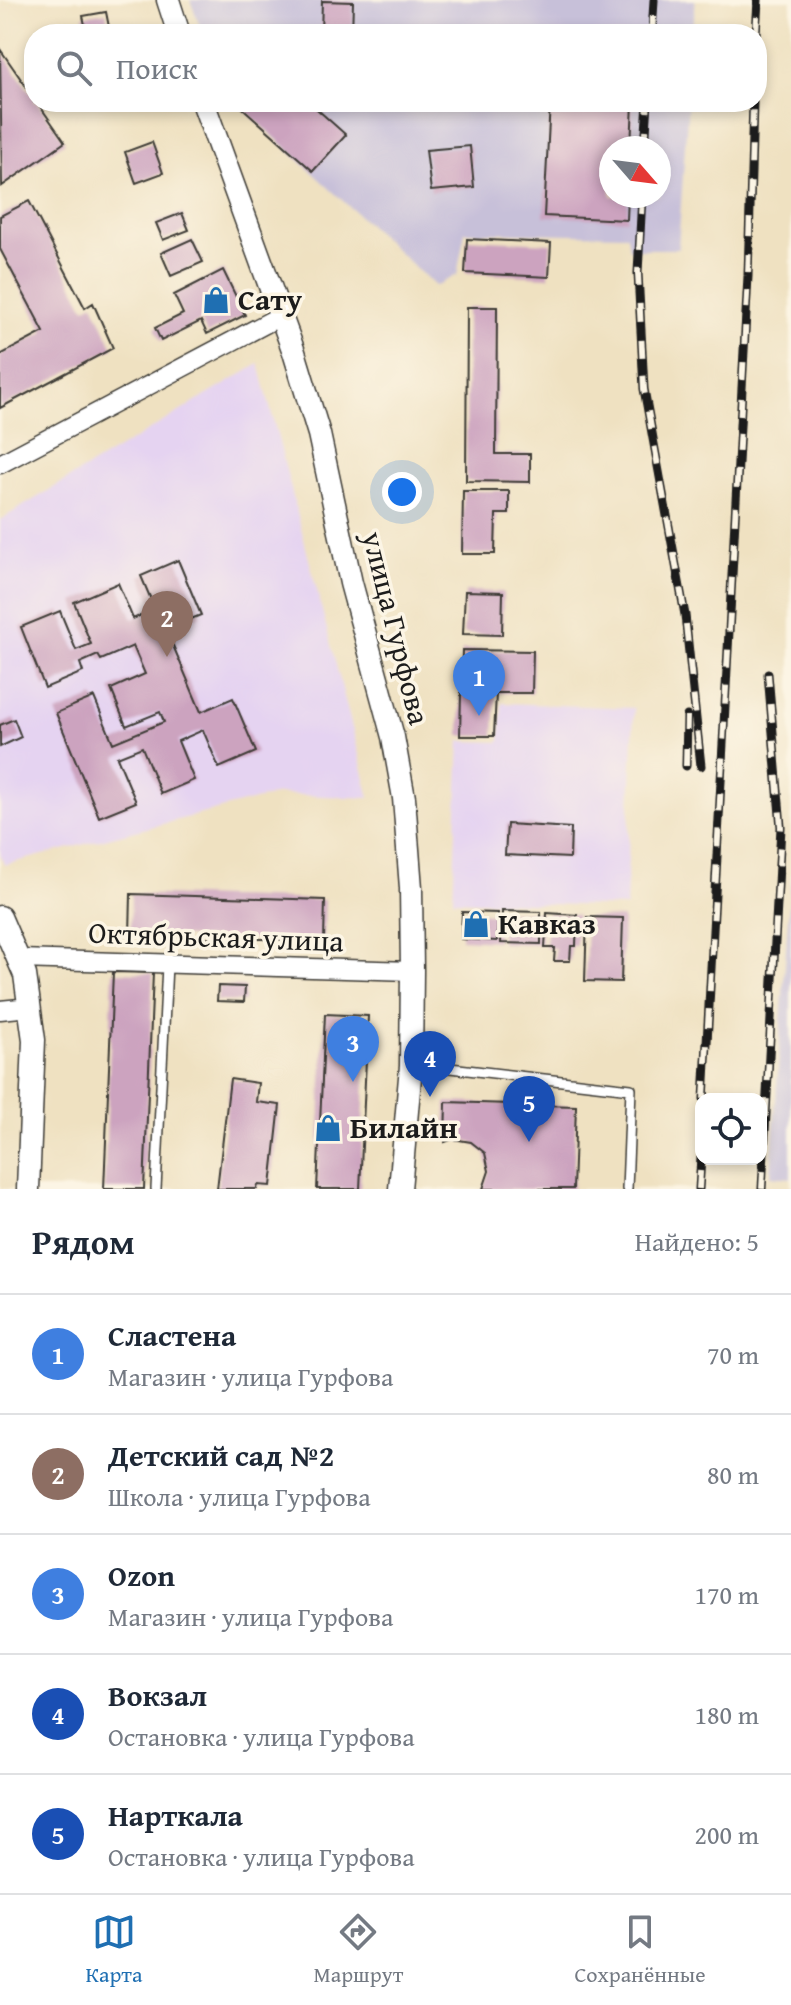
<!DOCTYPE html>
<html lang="ru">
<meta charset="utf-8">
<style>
body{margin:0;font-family:"Gentium Book Plus",serif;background:#f2f2f3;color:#1f2937}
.controls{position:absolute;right:24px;bottom:24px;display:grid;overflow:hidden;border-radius:16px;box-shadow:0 4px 12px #0003}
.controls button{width:72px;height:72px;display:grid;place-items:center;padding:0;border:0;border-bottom:2px solid #e0e1e3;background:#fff;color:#1f2937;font:40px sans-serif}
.compass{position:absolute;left:599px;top:136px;width:72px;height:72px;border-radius:50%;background:#fff;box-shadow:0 4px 12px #0003;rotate:118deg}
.you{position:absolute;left:402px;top:492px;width:28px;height:28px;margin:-20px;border:6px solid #fff;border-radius:50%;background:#1a73e8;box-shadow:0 0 0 12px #1a73e833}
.badge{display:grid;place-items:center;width:52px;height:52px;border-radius:50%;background:#1f6fb2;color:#fff;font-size:26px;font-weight:700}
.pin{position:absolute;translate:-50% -66px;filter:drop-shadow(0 2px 4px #0008)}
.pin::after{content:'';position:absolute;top:42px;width:28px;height:24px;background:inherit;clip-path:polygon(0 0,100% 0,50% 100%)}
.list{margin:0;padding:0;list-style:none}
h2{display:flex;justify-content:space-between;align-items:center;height:104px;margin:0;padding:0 32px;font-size:34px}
h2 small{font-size:26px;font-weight:400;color:#747a83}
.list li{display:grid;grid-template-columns:52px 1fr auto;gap:24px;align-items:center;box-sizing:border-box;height:120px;padding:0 32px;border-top:2px solid #e0e1e3}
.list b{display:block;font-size:30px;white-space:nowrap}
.list p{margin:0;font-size:26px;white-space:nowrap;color:#747a83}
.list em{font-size:26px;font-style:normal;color:#747a83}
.icon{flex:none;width:44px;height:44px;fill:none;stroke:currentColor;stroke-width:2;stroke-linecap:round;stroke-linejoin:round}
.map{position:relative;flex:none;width:791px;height:1189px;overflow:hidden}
.search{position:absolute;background:#fff;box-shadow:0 4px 12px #0003;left:24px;right:24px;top:24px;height:88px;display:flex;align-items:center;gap:20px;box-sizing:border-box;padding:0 28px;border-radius:32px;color:#747a83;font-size:30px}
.sheet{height:704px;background:#fff}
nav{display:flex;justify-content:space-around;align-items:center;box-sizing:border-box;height:112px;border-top:2px solid #e0e1e3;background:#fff;font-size:22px;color:#747a83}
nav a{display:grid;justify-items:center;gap:4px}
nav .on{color:#1f6fb2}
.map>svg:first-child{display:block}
.built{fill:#e5d3f1}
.industrial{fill:#c7c0d9;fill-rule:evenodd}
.building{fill:#cca3bf}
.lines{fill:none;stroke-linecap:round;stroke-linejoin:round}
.service-casing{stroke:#3c3a35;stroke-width:12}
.minor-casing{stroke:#3c3a35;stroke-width:21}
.tertiary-casing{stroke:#3c3a35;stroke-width:25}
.service{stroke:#fff;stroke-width:9}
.minor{stroke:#fff;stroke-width:18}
.tertiary{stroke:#fff;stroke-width:22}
.rail-casing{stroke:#1c1c1c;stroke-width:9}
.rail{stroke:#fcf5e5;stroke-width:6;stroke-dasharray:18;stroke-linecap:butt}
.labels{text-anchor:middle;stroke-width:7;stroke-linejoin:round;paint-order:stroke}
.poi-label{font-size:30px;font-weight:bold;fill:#1c1c1c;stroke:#fcf5e5;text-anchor:start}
.street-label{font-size:30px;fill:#1c1c1c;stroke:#fcf5e5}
</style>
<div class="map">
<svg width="791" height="1189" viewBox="0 0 791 1189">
<rect width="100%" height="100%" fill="#fcf5e5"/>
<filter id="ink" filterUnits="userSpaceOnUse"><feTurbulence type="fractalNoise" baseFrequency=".0125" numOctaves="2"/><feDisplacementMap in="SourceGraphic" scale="16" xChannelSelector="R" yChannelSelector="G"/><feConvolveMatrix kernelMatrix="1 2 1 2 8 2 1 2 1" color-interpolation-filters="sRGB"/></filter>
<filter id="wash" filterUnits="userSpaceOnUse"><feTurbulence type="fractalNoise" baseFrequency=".006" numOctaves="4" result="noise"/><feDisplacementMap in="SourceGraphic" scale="32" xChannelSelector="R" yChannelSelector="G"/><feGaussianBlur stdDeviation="1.8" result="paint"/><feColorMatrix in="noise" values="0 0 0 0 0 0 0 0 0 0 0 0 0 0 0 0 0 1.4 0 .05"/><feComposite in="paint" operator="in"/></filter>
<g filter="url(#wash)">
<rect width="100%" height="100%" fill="#efe1c1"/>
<path class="built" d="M259,364L370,798L278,794L4,865L0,853V520Z
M502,703L634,708L626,907L453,900L460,741L500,742Z"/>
<path class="industrial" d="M190,0H695L693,34H203Z
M236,102H688L678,249H629L627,235L465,232L457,275L435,286ZM611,148H659V196H611Z
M791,873V1178L771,1176Z"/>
<g id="blocks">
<path class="building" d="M322,1L353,2L352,34H321Z
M106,12L110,32L87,34L83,16Z
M0,49L34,98V102H37L65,142L2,186Z
M236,102H309L346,135L313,171Z
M550,102H633L631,148H611V196H628L627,220L544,216Z
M152,142L163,173L136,183L125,152Z
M470,146L474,187L431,191L426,150Z
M29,201L85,308L93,303L113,348L0,408V355L44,332L0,249V216Z
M182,213L189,230L163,240L156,223Z
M192,239L203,262L171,276L161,253Z
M467,239L551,243L549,277L465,273Z
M223,270L245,315L207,334L201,321L161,341L155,328L183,314L174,295Z
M467,307H497L496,454H530V482L466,481Z
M463,491H509V514H496L495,554H462Z
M178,560L201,615L166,629L201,712L233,698L256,752L219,768L203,730L178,741L194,780L161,794L142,747L117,757L136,802L99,817L56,713L94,697L113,743L164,722L160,712L126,726L111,689L145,674L133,646L101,660L98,655L80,663L83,672L45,688L21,627L60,611L76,650L91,644L74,602L118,583L133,619L155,609L141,576Z
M465,591L503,592L502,635L463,634Z
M462,650L533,651L532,693H496L494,736H460Z
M14,719L21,737L0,747V725Z
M507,824L571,828L570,858L505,855Z
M131,894L325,900L324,941L130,935Z
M502,911L541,912V944L501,943Z
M462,912L498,913L497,941L461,939Z
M547,913L577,915L576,946H571L570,961H554L555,948H545Z
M587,917L623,918L621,982L585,981Z
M113,972L153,973L144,1189H104Z
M218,986L245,987L244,1002L217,1001Z
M325,1014L368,1016L360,1189H317Z
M230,1079L258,1083L256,1102L280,1105L271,1186L258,1185L257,1189H217Z
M446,1102L576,1106L573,1189H483L489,1171L485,1153L471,1142L453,1139L445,1142Z"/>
</g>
</g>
<g filter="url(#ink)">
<use href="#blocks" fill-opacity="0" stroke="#3c3a35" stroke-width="2"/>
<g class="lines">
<g class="service-casing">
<path id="service" d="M411,1066L450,1068L631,1089L627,1189
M156,1189L167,965"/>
</g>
<g class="minor-casing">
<path id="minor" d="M0,464L282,315
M19,959L412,971
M0,1010L30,1007"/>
</g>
<g class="tertiary-casing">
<path id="tertiary" d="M168,0L179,34
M203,102L294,352L319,434L351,583L393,737L404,798L411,888L412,971L411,1066L400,1189
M0,917L25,975L34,1040L28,1189"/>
</g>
<use href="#service" class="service"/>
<use href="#minor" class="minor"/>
<use href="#tertiary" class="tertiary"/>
<g class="rail-casing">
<path id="rail" d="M652,34L654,0
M756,34L758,0
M645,148L648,102
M642,196L638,273L644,389L685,615L701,766
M686,766L687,716
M704,1099L748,276L753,102
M699,1189L701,1158
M762,1189L781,827L768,674"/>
</g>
<use href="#rail" class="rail"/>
</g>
</g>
<defs>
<g id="shop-bare" transform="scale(2.16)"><path d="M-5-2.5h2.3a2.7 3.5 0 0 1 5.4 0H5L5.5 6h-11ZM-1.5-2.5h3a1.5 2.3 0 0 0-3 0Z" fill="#1f6fb2" stroke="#fcf5e5" stroke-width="2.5" paint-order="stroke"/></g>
</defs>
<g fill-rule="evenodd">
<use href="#shop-bare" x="216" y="300"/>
<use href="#shop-bare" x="476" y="924"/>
<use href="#shop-bare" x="328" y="1128"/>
</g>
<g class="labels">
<g class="poi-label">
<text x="238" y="310">Сату</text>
<text x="498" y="934">Кавказ</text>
<text x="350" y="1138">Билайн</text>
</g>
<g class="street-label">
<text transform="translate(396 628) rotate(76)" y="10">улица Гурфова</text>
<text transform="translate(216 937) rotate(2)" y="10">Октябрьская улица</text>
</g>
</g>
</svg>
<div class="controls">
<button><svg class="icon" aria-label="locate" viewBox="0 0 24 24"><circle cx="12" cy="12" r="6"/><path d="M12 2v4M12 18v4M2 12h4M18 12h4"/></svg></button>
</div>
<svg class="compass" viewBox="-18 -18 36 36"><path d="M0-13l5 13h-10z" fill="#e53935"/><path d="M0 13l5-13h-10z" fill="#747a83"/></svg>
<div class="you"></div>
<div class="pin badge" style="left:479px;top:716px;background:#3f7fe0">1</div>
<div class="pin badge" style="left:167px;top:657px;background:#8d6e63">2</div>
<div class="pin badge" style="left:353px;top:1082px;background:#3f7fe0">3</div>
<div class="pin badge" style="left:430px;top:1097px;background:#1a4fb4">4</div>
<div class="pin badge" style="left:529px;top:1142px;background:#1a4fb4">5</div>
<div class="search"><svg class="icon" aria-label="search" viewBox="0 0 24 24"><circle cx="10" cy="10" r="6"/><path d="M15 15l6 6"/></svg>Поиск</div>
</div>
<section class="sheet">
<h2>Рядом<small>Найдено: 5</small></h2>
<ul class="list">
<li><span class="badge" style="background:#3f7fe0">1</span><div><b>Сластена</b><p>Магазин · улица Гурфова</p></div><em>70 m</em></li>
<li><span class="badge" style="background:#8d6e63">2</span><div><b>Детский сад №2</b><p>Школа · улица Гурфова</p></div><em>80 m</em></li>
<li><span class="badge" style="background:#3f7fe0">3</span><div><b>Ozon</b><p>Магазин · улица Гурфова</p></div><em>170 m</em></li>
<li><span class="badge" style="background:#1a4fb4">4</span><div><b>Вокзал</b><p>Остановка · улица Гурфова</p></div><em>180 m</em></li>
<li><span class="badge" style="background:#1a4fb4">5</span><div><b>Нарткала</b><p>Остановка · улица Гурфова</p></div><em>200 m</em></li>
</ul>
</section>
<nav>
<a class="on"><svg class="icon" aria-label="map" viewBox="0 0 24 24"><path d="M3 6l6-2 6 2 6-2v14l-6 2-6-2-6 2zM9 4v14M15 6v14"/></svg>Карта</a>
<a><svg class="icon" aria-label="directions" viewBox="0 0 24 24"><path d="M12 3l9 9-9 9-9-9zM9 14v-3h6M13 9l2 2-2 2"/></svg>Маршрут</a>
<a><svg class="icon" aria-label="saved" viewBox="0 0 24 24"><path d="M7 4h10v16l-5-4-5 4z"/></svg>Сохранённые</a>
</nav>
